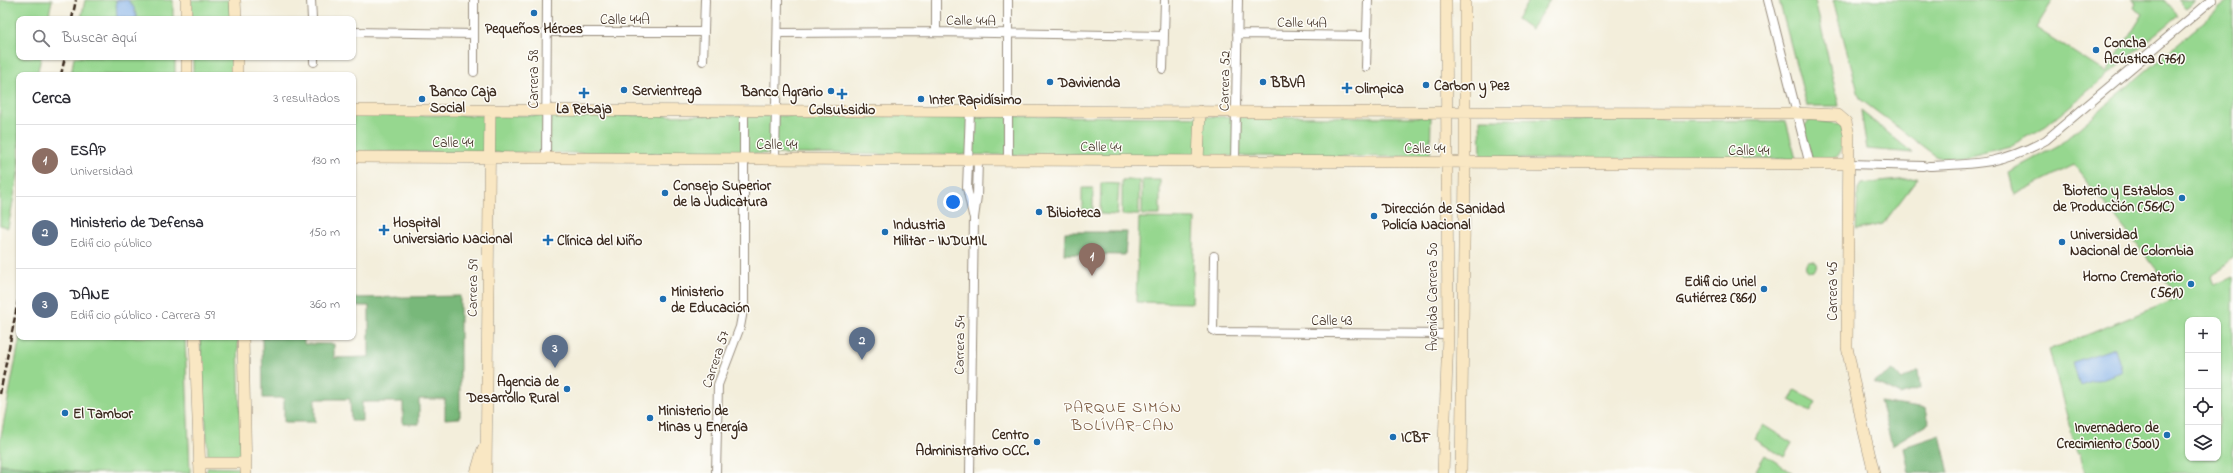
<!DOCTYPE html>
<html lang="es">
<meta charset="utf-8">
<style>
body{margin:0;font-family:"Indie Flower",sans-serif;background:#f7f7f7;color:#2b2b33}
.controls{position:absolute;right:12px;bottom:12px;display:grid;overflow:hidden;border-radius:8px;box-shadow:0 1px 3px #0004}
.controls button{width:36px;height:36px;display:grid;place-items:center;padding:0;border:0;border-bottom:1px solid #e1e1e2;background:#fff;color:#2b2b33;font:20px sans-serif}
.you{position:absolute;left:953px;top:202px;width:14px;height:14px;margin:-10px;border:3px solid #fff;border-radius:50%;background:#1a73e8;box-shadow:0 0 0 6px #1a73e833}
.badge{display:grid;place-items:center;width:26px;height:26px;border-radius:50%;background:#d93025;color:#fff;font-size:13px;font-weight:700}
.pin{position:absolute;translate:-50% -33px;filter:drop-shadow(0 1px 2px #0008)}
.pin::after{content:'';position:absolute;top:21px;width:14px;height:12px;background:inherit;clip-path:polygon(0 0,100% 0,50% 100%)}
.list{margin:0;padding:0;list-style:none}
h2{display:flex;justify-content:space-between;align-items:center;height:52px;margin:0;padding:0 16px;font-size:17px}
h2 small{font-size:13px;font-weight:400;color:#7c7c81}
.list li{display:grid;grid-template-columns:26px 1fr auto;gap:12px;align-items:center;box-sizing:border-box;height:72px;padding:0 16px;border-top:1px solid #e1e1e2}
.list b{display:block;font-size:15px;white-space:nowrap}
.list p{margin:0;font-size:13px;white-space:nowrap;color:#7c7c81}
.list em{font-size:13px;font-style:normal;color:#7c7c81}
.icon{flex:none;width:22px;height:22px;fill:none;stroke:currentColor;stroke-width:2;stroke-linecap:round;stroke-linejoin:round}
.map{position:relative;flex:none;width:2233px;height:473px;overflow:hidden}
.search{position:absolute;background:#fff;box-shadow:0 1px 3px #0004;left:16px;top:16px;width:340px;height:44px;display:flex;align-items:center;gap:10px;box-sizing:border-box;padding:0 14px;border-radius:8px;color:#7c7c81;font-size:15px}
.panel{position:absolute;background:#fff;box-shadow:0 1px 3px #0004;left:16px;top:72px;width:340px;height:268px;border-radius:8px}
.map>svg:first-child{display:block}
.green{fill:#96d78f;stroke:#688056;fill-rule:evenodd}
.forest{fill:#78b87a;stroke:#5a714c}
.water{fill:#7cace7;stroke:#5c6b82}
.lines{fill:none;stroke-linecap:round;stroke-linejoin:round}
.street-casing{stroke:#978c7c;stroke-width:10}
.secondary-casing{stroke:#978c7c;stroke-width:12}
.street{stroke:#fff;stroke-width:8}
.secondary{stroke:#f9e7c3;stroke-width:11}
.rail{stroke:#3b2a1e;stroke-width:2.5;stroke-dasharray:6 3;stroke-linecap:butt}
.poi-dot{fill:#1f6fb2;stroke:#fdfcf7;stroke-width:1.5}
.labels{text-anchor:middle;stroke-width:3;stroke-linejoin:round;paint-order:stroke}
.street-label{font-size:14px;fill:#3b2a1e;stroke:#fdfcf7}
.poi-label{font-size:14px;font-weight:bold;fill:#3b2a1e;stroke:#fdfcf7;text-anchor:start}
.quarter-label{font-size:16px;letter-spacing:1px;fill:#79573d;stroke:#fdfcf7}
</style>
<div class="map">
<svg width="2233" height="473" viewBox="0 0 2233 473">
<rect width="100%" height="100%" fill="#fdfcf7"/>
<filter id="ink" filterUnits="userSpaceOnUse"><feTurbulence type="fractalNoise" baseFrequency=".025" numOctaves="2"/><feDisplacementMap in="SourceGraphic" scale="8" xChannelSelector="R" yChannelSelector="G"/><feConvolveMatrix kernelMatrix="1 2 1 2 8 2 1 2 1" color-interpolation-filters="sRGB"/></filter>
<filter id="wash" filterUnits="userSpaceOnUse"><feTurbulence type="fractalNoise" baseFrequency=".012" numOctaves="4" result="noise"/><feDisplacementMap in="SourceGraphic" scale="16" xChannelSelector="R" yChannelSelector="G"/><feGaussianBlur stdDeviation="0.9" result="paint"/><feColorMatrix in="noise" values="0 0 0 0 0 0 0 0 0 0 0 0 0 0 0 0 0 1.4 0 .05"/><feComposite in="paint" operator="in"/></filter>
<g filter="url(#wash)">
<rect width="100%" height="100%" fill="#f3eedb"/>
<path class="green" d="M0,0H52L48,19H19V57H41L37,75H19V170L8,228L0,225Z
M85,0H173V19H81Z
M191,0H230L231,19H192Z
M1529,0H1550L1531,29L1517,19Z
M1779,0H1815L1839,106H1807Z
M1833,0H2053L2036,28L2106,73L2143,14L2134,8L2136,3L2131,0H2164L2178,16L2046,126L2010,146L1966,157H1937L1860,99Z
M2177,0H2195L2186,8Z
M2229,0H2233V258L2211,277L2214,285L2233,277V473H2085L2080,453H2077L2049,350L2179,298L2074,165L2014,195L2009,172L2059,145ZM2188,320H2218V458H2188Z
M74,57H175V75H71Z
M193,57H232L233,75H193Z
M1861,111L1913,153L1867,149Z
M353,115L1431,117L1430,157L353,152Z
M1480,119L1786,121L1796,159H1481Z
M1810,120L1841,124C1844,133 1845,152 1835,158C1830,161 1819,161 1812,161L1804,126Z
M1918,178L1883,224L1856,230L1858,189L1861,184Z
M1122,180H1139V215H1122Z
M1142,180H1160V215H1142Z
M1101,183L1119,184L1117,215L1100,214Z
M1082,188H1093V210H1082Z
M1139,218L1195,219L1192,303L1136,302Z
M1805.5 266a5.5 5.5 0 1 1 11 0a5.5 5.5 0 1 1-11 0Z
M20,337H185L190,473H0V441Z
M200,337H238L241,456L238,459L211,458L208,455Z
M1795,390L1816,402L1810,412L1790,400Z
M1763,425L1792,443L1784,457L1754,439Z
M1765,455L1793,473H1761L1756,470Z
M208,467L239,468L241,473H206Z"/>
<path class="forest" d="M1065,232H1127L1125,255L1064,254Z
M460,296V418L445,419V399H419V424H403V402H362V421H351L350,399H315V422H284V398H263L262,337H304V344H334V358L369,357V306H353V298Z
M1893,370L1902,380L1918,370L1920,388L1900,395L1874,382Z
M1880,402L1926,409L1929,423L1892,445Z
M1940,435L1949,473H1909L1904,447Z
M0,464L88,473H0Z"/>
<path class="water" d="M116,0H128L134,8L137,19H117Z
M2115,348L2122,372L2080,386L2073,362Z"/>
</g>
<g filter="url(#ink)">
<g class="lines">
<g class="street-casing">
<path id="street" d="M311,0L312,19
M1008,0V160
M1768,0L1810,165
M353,32L474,34
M546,32H704
M936,32V0
M778,33L936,32L1164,36
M1237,34L1367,36
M314,57V62
M703,61L705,0
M1366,67L1368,0
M1163,69L1165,0
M474,72V0
M970,111L967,188L973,215
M546,158L547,0
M775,159L778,0
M1235,162L1238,0
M1849,164L1923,166
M1929,166C1977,164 2003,164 2046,140L2212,0
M1214,256L1213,330L1217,332L1448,334
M716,473L718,385L740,327L744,305V110
M970,473L974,218L977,196L978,160"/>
</g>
<g class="secondary-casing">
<path id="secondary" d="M186,0V19
M235,0L236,19
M187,57V75
M237,57V75
M353,110L1795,113L1838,115L1846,122L1849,135L1847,347L1862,423L1874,473
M353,157L1849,164
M1198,162L1200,111
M195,337L200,473
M243,337L246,473
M199,463H246
M476,473L483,449
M486,473L490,110
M1443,473L1448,334L1446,0
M1461,473L1465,172V0"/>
</g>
<use href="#street" class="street"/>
<use href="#secondary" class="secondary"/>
<path class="rail" d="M72,19L76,0
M61,75L65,57
M0,394L19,296"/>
</g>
</g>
<g class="poi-dot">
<circle cx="534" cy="13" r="4"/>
<circle cx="2096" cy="50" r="4"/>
<circle cx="1050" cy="82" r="4"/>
<circle cx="1263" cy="82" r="4"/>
<circle cx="1426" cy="85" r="4"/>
<path d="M1345 82h4v4h4v4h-4v4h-4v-4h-4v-4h4z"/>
<circle cx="624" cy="90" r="4"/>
<circle cx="831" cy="91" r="4"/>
<path d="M582 87h4v4h4v4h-4v4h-4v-4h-4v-4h4z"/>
<path d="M840 88h4v4h4v4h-4v4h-4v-4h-4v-4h4z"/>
<circle cx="422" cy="99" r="4"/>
<circle cx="921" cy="99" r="4"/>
<circle cx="665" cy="193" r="4"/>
<circle cx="2182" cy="198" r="4"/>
<circle cx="1039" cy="212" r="4"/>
<circle cx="1374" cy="216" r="4"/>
<path d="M382 224h4v4h4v4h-4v4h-4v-4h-4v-4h4z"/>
<circle cx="885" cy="232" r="4"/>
<path d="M546 234h4v4h4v4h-4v4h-4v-4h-4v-4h4z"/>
<circle cx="2062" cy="242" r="4"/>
<circle cx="2191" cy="284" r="4"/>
<circle cx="1764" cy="289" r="4"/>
<circle cx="663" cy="299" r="4"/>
<circle cx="567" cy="389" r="4"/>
<circle cx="65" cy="413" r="4"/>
<circle cx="650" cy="418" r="4"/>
<circle cx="2167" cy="435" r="4"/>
<circle cx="1393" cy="437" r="4"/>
<circle cx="1037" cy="442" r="4"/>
</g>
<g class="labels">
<g class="street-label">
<text x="625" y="24">Calle 44A</text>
<text transform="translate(971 20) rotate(1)" y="5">Calle 44A</text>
<text transform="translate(1302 22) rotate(1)" y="5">Calle 44A</text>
<text transform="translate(533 79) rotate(-90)" y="5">Carrera 58</text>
<text transform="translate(1224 81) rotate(-89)" y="5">Carrera 52</text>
<text x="453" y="147">Calle 44</text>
<text x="777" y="149">Calle 44</text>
<text transform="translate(1101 146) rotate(1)" y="5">Calle 44</text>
<text x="1425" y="153">Calle 44</text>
<text x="1749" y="155">Calle 44</text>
<text transform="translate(472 288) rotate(-89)" y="5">Carrera 59</text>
<text transform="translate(1832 291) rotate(-90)" y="5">Carrera 45</text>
<text transform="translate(1432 297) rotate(-90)" y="5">Avenida Carrera 50</text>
<text x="1332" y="325">Calle 43</text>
<text transform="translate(959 345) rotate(-89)" y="5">Carrera 54</text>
<text transform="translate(715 359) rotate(-72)" y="5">Carrera 57</text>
</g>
<g class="poi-label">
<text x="534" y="33" text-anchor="middle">Pequeños Héroes</text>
<text x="2104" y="47">Concha<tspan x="2104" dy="16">Acústica (761)</tspan></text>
<text x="1058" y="87">Davivienda</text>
<text x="1271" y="87">BBVA</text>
<text x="1434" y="90">Carbon y Pez</text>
<text x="1355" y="93">Olimpica</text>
<text x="632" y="95">Servientrega</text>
<text x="430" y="96">Banco Caja<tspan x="430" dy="16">Social</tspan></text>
<text x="823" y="96" text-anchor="end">Banco Agrario</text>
<text x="929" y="104">Inter Rapidísimo</text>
<text x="584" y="113" text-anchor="middle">La Rebaja</text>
<text x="842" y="114" text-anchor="middle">Colsubsidio</text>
<text x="673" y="190">Consejo Superior<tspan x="673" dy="16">de la Judicatura</tspan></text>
<text x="2174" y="195" text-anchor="end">Bioterio y Establos<tspan x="2174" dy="16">de Producción (561C)</tspan></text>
<text x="1382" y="213">Dirección de Sanidad<tspan x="1382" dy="16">Policía Nacional</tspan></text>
<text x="1047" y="217">Bibioteca</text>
<text x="393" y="227">Hospital<tspan x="393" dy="16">Universiario Nacional</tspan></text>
<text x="893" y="229">Industria<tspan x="893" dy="16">Militar - INDUMIL</tspan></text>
<text x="2070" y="239">Universidad<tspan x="2070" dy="16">Nacional de Colombia</tspan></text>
<text x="557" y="245">Clínica del Niño</text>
<text x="2183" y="281" text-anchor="end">Horno Crematorio<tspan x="2183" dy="16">(561I)</tspan></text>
<text x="1756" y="286" text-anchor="end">Edificio Uriel<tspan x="1756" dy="16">Gutiérrez (861)</tspan></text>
<text x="671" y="296">Ministerio<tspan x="671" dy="16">de Educación</tspan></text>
<text x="559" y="386" text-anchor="end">Agencia de<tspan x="559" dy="16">Desarrollo Rural</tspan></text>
<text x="658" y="415">Ministerio de<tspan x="658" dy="16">Minas y Energía</tspan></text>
<text x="73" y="418">El Tambor</text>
<text x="2159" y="432" text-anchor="end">Invernadero de<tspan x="2159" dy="16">Crecimiento (500I)</tspan></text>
<text x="1029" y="439" text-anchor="end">Centro<tspan x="1029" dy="16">Administrativo OCC.</tspan></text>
<text x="1401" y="442">ICBF</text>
</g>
<g class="quarter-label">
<text x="1123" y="412">PARQUE SIMÓN<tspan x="1123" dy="18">BOLÍVAR-CAN</tspan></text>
</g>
</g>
</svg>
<div class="controls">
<button>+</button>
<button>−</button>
<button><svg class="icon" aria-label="locate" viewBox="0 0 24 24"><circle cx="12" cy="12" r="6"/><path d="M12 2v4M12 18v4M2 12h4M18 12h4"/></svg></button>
<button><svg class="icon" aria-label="layers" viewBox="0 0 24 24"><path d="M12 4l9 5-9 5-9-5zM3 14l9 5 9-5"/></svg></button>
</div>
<div class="you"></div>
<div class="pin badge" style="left:1092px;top:276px;background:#8d6e63">1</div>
<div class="pin badge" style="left:862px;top:360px;background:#5c6f8a">2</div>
<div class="pin badge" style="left:555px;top:368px;background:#5c6f8a">3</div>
<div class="search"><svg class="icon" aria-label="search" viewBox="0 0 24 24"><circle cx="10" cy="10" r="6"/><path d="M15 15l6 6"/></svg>Buscar aquí</div>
<section class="panel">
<h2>Cerca<small>3 resultados</small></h2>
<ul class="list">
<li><span class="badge" style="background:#8d6e63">1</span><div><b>ESAP</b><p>Universidad</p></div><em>130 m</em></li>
<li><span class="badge" style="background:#5c6f8a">2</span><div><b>Ministerio de Defensa</b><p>Edificio público</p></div><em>150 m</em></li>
<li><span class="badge" style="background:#5c6f8a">3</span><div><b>DANE</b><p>Edificio público · Carrera 59</p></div><em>360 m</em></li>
</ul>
</section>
</div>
